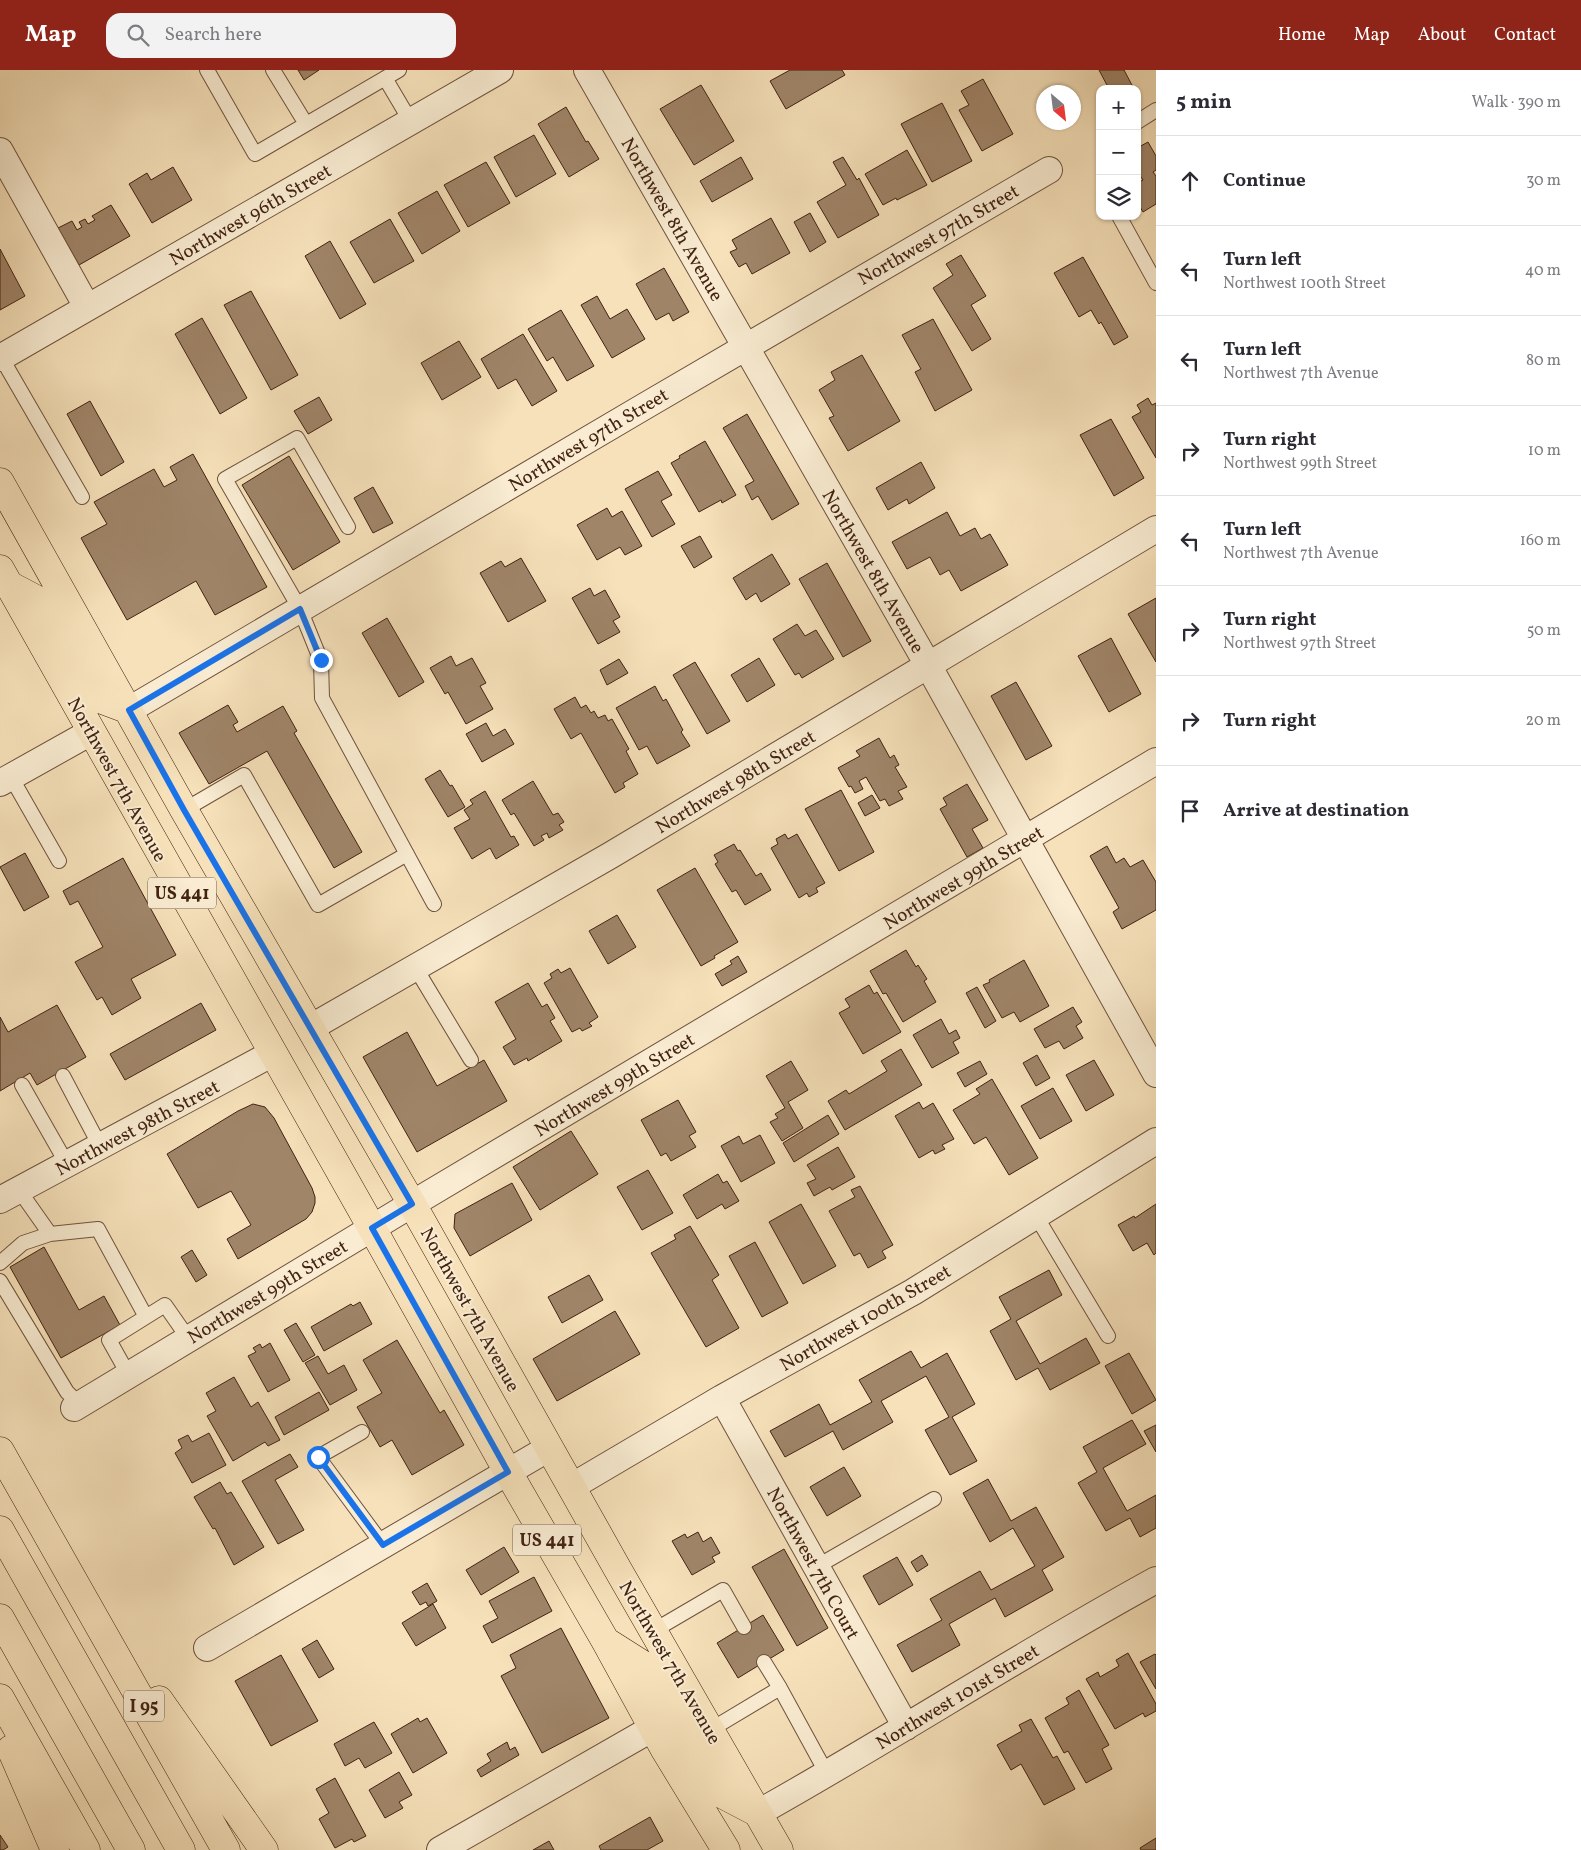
<!DOCTYPE html>
<meta charset="utf-8">
<style>
body{margin:0;font-family:Vollkorn,serif;background:#f2f2f3;color:#2b2b33}
.controls{position:absolute;right:15px;top:15px;display:grid;overflow:hidden;border-radius:10px;box-shadow:0 1px 4px #0004}
.controls button{width:45px;height:45px;display:grid;place-items:center;padding:0;border:0;border-bottom:1px solid #e1e1e2;background:#fff;color:#2b2b33;font:25px sans-serif}
.compass{position:absolute;left:1036px;top:15px;width:45px;height:45px;border-radius:50%;background:#fff;box-shadow:0 1px 4px #0004;rotate:152deg}
.stop{position:absolute;width:15px;height:15px;margin:-11px;border:4px solid #1a73e8;border-radius:50%;background:#fff}
.stop.end{background:#1a73e8;border-color:#fff;box-shadow:0 1px 5px #0008}
.list{margin:0;padding:0;list-style:none}
h2{display:flex;justify-content:space-between;align-items:center;height:65px;margin:0;padding:0 20px;font-size:21px}
h2 small{font-size:16px;font-weight:400;color:#7c7c81}
.list li{display:grid;grid-template-columns:32px 1fr auto;gap:15px;align-items:center;box-sizing:border-box;height:90px;padding:0 20px;border-top:1px solid #e1e1e2}
.list b{display:block;font-size:19px;white-space:nowrap}
.list p{margin:0;font-size:16px;white-space:nowrap;color:#7c7c81}
.list em{font-size:16px;font-style:normal;color:#7c7c81}
.icon{flex:none;width:28px;height:28px;fill:none;stroke:currentColor;stroke-width:2;stroke-linecap:round;stroke-linejoin:round}
.map{position:relative;flex:none;width:1156px;height:1780px;overflow:hidden}
header{display:flex;align-items:center;gap:30px;box-sizing:border-box;height:70px;padding:0 25px;background:#8f2418;color:#fff}
header strong{font-size:24px}
nav{display:flex;gap:28px;margin-inline-start:auto;font-size:18px}
.search{width:350px;height:45px;background:#f2f2f3;display:flex;align-items:center;gap:12px;box-sizing:border-box;padding:0 18px;border-radius:15px;color:#7c7c81;font-size:19px}
main{display:flex}
aside{flex:1;background:#fff}
.map>svg:first-child{display:block}
.building{fill:#a08569;stroke:#422212}
.lines{fill:none;stroke-linecap:round;stroke-linejoin:round}
.service-casing{stroke:#6f523c;stroke-width:16}
.minor-casing{stroke:#6f523c;stroke-width:28}
.primary-casing{stroke:#422212;stroke-width:29}
.motorway-casing{stroke:#422212;stroke-width:29}
.service{stroke:#f9ecd2;stroke-width:14}
.minor{stroke:#f9ecd2;stroke-width:26}
.primary{stroke:#f6e1ba;stroke-width:28}
.motorway{stroke:#f6e1ba;stroke-width:28}
.route{stroke:#1a73e8;stroke-width:6}
.labels{text-anchor:middle;stroke-width:4;stroke-linejoin:round;paint-order:stroke}
.shield{fill:#f9ecd2;stroke:#795f4c;stroke-width:1}
.shield-label{font-size:18px;font-weight:bold;fill:#422212}
.street-label{font-size:19px;fill:#422212;stroke:#f9ecd2}
</style>
<header>
<strong>Map</strong>
<div class="search"><svg class="icon" aria-label="search" viewBox="0 0 24 24"><circle cx="10" cy="10" r="6"/><path d="M15 15l6 6"/></svg>Search here</div>
<nav><a>Home</a><a>Map</a><a>About</a><a>Contact</a></nav>
</header>
<main>
<div class="map">
<svg width="1156" height="1780" viewBox="0 0 1156 1780">
<rect width="100%" height="100%" fill="#f6e1ba"/>
<filter id="stains"><feTurbulence type="fractalNoise" baseFrequency=".004" numOctaves="4"/><feColorMatrix values="0 0 0 0 .2 0 0 0 0 .09 0 0 0 0 .02 0 0 0 .5 -.17"/></filter>
<radialGradient id="worn" r=".72"><stop offset=".6" stop-color="#630" stop-opacity="0"/><stop offset="1" stop-color="#630" stop-opacity=".3"/></radialGradient>
<path class="building" d="M298,0H319L304,10Z
M790,0H842L845,5L786,39L770,11Z
M1099,0H1124L1134,19H1109Z
M983,9L1013,64L982,81L959,40L969,35L961,21Z
M701,15L734,71L694,95L660,39Z
M942,33L972,91L932,112L901,54Z
M566,37L586,72L588,71L599,89L569,107L538,54Z
M534,65L556,104L516,127L494,87Z
M1148,72L1156,86V100L1153,102L1156,106V134L1143,142L1137,132V113L1143,110L1137,101V73L1139,77Z
M907,80L927,115L897,130L896,128L883,135L865,104Z
M741,87L753,109L712,132L700,111Z
M843,87L857,110L859,108L879,145L838,168L817,132L846,115L833,92Z
M486,92L510,133L468,157L444,115Z
M173,97L192,130L152,153L129,114L147,103L151,110Z
M437,121L460,161L422,184L398,143Z
M111,135L130,166L79,195L58,158L72,151L77,160L82,157L79,152L85,149L88,154L95,150L92,146Z
M810,143L826,172L810,182L794,152Z
M771,148L790,183L752,204L746,193L739,197L730,182L737,179L732,170Z
M390,149L414,191L374,213L350,172Z
M330,171L366,234L340,249L305,186Z
M0,179L25,226L0,240Z
M961,185L986,226L971,235L991,269L972,281L933,218L953,205L946,194Z
M1083,187L1128,267L1114,275L1101,252L1099,254L1091,240L1079,247L1054,203Z
M664,198L689,242L673,251L669,243L656,250L636,214Z
M251,221L298,305L271,320L224,235Z
M597,226L610,249L627,239L645,269L612,288L581,235Z
M561,240L594,296L567,311L553,287L547,291L528,259Z
M202,248L247,328L220,344L175,264Z
M933,249L972,320L935,341L915,302L921,299L902,265Z
M523,264L557,321L532,336L516,309L498,319L481,289Z
M459,271L481,307L442,330L421,293Z
M862,285L900,351L848,381L829,348L834,346L819,320L835,310L831,302Z
M319,327L332,350L308,364L294,341Z
M1148,328L1152,335L1156,333V388L1132,347L1141,342L1137,335Z
M90,331L124,392L101,406L67,344Z
M747,344L799,434L772,450L758,426L752,430L745,416L754,411L723,358Z
M1111,349L1144,408L1114,426L1080,365Z
M705,371L736,425L722,433L721,430L699,442L671,393L680,388L679,386Z
M193,384L267,517L215,545L196,511L127,550L81,468L107,454L94,432L154,399L164,417L177,410L170,397Z
M289,386L340,472L293,500L242,415Z
M921,392L935,418L909,434L907,429L888,440L876,418Z
M658,401L672,425L661,431L675,454L652,467L625,419Z
M373,417L393,453L373,463L354,428Z
M607,438L612,447L622,441L642,476L625,485L620,477L597,490L577,455Z
M947,442L960,466L975,458L981,469L990,464L1008,495L961,521L949,500L940,505L930,487L907,499L892,472Z
M700,466L712,487L694,498L681,476Z
M772,484L790,514L761,532L756,523L746,530L733,508Z
M521,488L546,531L508,552L480,503L501,491L505,497Z
M827,493L871,571L843,587L799,509Z
M590,518L594,526L605,520L620,547L613,551L620,562L598,574L572,528Z
M1156,528V592L1128,544Z
M387,548L424,612L399,627L362,563Z
M797,554L805,566L816,560L834,589L802,608L799,603L795,605L773,569Z
M1111,568L1141,624L1109,642L1078,586Z
M451,586L456,596L472,588L486,613L480,616L493,639L466,654L448,622L445,624L430,598Z
M759,588L775,615L747,632L731,605Z
M619,589L628,603L607,615L600,600Z
M695,592L730,651L707,664L673,605Z
M1016,612L1052,676L1026,690L991,626Z
M655,616L663,631L666,629L683,660L681,662L690,676L657,694L647,676L639,680L616,638Z
M575,627L581,638L586,635L591,643L594,641L598,648L605,645L608,651L612,649L629,679L626,681L638,704L623,713L625,717L615,723L581,663L571,669L554,639Z
M228,635L238,652L233,655L237,662L283,636L297,661L294,663L362,782L334,798L267,681L209,714L179,663Z
M486,653L493,666L505,659L514,674L482,692L466,664Z
M879,668L890,688L894,685L899,695L895,697L907,717L898,721L903,729L889,736L885,729L880,731L866,707L859,711L863,719L855,723L851,716L849,717L838,698L860,686L856,681Z
M440,700L450,716L452,715L465,737L448,747L425,709Z
M533,711L553,745L558,743L564,752L559,755L563,760L549,768L547,763L541,766L544,770L534,776L514,743L511,745L502,730Z
M967,714L988,750L972,759L983,778L967,787L940,739L947,735L943,728Z
M841,720L874,782L839,801L805,739Z
M485,721L511,767L514,766L519,775L496,789L490,778L472,789L454,758L470,749L464,740L473,734L470,730Z
M872,725L880,738L865,746L858,733Z
M785,764L788,769L797,764L825,813L816,818L818,822L809,827L807,823L799,828L771,778L778,774L776,769Z
M734,774L738,781L740,780L756,806L761,803L771,820L745,835L736,820L732,822L715,794L718,792L714,785Z
M1107,776L1116,793L1124,788L1130,797L1143,790L1156,812V840L1122,859L1113,842L1119,838L1090,786Z
M25,783L49,827L24,841L0,797Z
M123,788L176,885L131,909L141,928L112,945L102,927L97,930L75,892L103,877L78,831L70,835L63,821Z
M695,798L738,872L714,886L715,888L701,896L657,820Z
M617,845L636,877L608,894L589,861Z
M906,880L916,897L918,895L927,909L924,911L936,932L903,952L886,923L883,924L870,901Z
M738,886L747,902L722,916L715,904L732,894L730,891Z
M1024,890L1049,936L1020,952L1014,942L1002,948L983,915L990,912L989,910Z
M570,898L598,947L589,953L592,956L582,961L580,958L572,962L544,913L552,908L550,904L558,899L561,903Z
M528,913L542,937L547,934L555,948L550,951L562,971L528,991L527,988L514,995L503,977L516,969L495,932Z
M869,915L874,924L877,922L901,962L863,984L839,943L850,937L845,929Z
M977,917L996,951L985,958L966,923Z
M201,933L216,960L125,1010L110,984Z
M57,935L86,987L37,1015L30,1003L0,1021V947L8,962Z
M1073,937L1082,952L1076,956L1083,968L1064,979L1059,971L1045,978L1034,959Z
M941,949L949,964L956,960L960,968L953,972L959,983L932,998L913,965Z
M407,962L437,1016L484,990L507,1031L417,1082L363,987Z
M901,979L922,1015L845,1060L828,1031L846,1020L849,1024L887,1001L881,991Z
M1037,985L1050,1008L1036,1016L1023,993Z
M1094,990L1114,1025L1086,1041L1066,1005Z
M791,991L808,1020L788,1032L803,1058L782,1071L770,1052L778,1048L775,1044L785,1038L766,1006Z
M980,991L987,1004L965,1017L957,1003Z
M992,1009L1038,1088L1009,1105L986,1067L974,1074L953,1040L980,1024L976,1019Z
M1053,1018L1072,1051L1040,1069L1021,1036Z
M678,1030L696,1062L689,1066L696,1077L671,1091L666,1083L661,1086L641,1050Z
M919,1032L923,1039L933,1033L954,1069L942,1075L945,1079L935,1084L933,1080L919,1088L895,1046Z
M253,1034L265,1037L274,1048L312,1118L315,1127V1133L312,1142L306,1149L238,1189L227,1169L251,1155L231,1121L198,1138L167,1084L238,1041Z
M828,1045L839,1064L794,1092L783,1073Z
M571,1061L598,1104L540,1140L513,1097Z
M760,1065L775,1093L741,1112L721,1076L739,1066L743,1074Z
M838,1077L855,1107L832,1120L830,1117L814,1126L807,1113L816,1109L807,1095Z
M648,1100L673,1143L642,1160L617,1117Z
M718,1104L723,1113L727,1111L739,1131L725,1139L722,1134L697,1149L683,1125Z
M512,1113L532,1150L470,1186L454,1158L455,1144Z
M860,1116L893,1175L882,1181L886,1188L868,1198L860,1183L854,1186L829,1141L855,1127L851,1120Z
M801,1134L836,1196L803,1214L769,1152Z
M1156,1134V1183L1154,1185L1147,1173L1133,1181L1118,1155L1134,1146L1135,1148Z
M690,1156L719,1205L712,1210L739,1258L706,1277L651,1183L676,1169L674,1165Z
M755,1172L788,1233L762,1247L729,1186Z
M44,1177L79,1240L104,1226L120,1255L61,1288L10,1197Z
M192,1180L207,1205L196,1212L181,1187Z
M1049,1200L1062,1225L1016,1251L1040,1294L1086,1268L1100,1293L1050,1320L1038,1298L1016,1310L990,1261L1011,1249L999,1227Z
M589,1205L603,1230L562,1253L548,1227Z
M360,1232L372,1254L324,1281L311,1257L351,1234L353,1236Z
M615,1241L640,1284L557,1331L533,1289Z
M296,1253L315,1285L303,1292L284,1260Z
M397,1270L440,1343L444,1340L464,1375L412,1405L392,1370L380,1377L357,1337L382,1323L363,1290Z
M270,1273L290,1310L268,1322L248,1286L256,1282L253,1278L260,1274L262,1278Z
M911,1281L921,1298L947,1283L975,1334L952,1347L977,1391L950,1405L925,1360L949,1347L926,1306L881,1331L893,1352L843,1380L833,1361L785,1387L770,1361L819,1334L830,1355L872,1332L859,1310Z
M1129,1283L1156,1330L1132,1344L1105,1296Z
M318,1286L328,1304L344,1295L357,1320L330,1335L305,1293Z
M234,1307L251,1337L258,1332L280,1370L268,1376L265,1372L233,1391L207,1346L216,1341L206,1323Z
M319,1322L329,1340L284,1365L275,1347Z
M1132,1350L1146,1374L1103,1398L1127,1441L1156,1425V1458L1140,1467L1130,1448L1106,1461L1078,1413L1097,1402L1083,1377Z
M1156,1355V1382L1144,1361Z
M209,1363L226,1395L192,1413L175,1383L182,1378L178,1370L188,1365L192,1372Z
M290,1384L298,1397L275,1410L304,1460L278,1474L242,1411Z
M844,1397L861,1426L827,1446L810,1417Z
M988,1409L1011,1451L1036,1437L1064,1487L1042,1500L1053,1520L1005,1547L995,1528L949,1554L960,1575L912,1602L897,1575L942,1550L930,1529L980,1501L991,1520L1035,1496L1013,1458L990,1472L963,1423Z
M220,1412L227,1424L231,1422L264,1477L234,1495L215,1458L213,1459L194,1427Z
M698,1462L703,1472L711,1467L720,1483L712,1487L715,1492L692,1505L672,1471L685,1464L687,1468Z
M504,1477L519,1502L481,1525L466,1500Z
M784,1479L828,1558L797,1576L752,1497Z
M922,1485L928,1495L917,1502L911,1492Z
M897,1487L913,1515L879,1535L863,1506Z
M534,1507L552,1541L492,1573L483,1556L498,1548L489,1531Z
M427,1513L437,1531L428,1536L426,1532L420,1535L412,1522Z
M433,1534L446,1558L416,1576L402,1553Z
M763,1545L784,1580L738,1608L717,1573Z
M561,1558L609,1648L542,1683L501,1606L516,1598L510,1585Z
M317,1570L334,1599L319,1608L302,1579Z
M1128,1583L1156,1634V1641L1145,1647L1143,1643L1115,1659L1086,1609L1098,1602L1100,1607L1119,1596L1116,1590Z
M1155,1584L1156,1585V1619L1140,1592Z
M281,1585L318,1651L271,1676L235,1611Z
M1079,1620L1109,1675L1102,1679L1112,1699L1086,1713L1068,1681L1064,1683L1045,1648L1069,1634L1066,1628Z
M418,1648L420,1652L427,1648L447,1683L413,1703L391,1664Z
M1031,1649L1053,1688L1057,1686L1075,1719L1044,1735L1021,1694L1011,1700L997,1675L1022,1661L1019,1655Z
M374,1652L392,1683L365,1698L359,1688L345,1696L334,1674Z
M507,1672L510,1680L515,1677L519,1685L481,1707L477,1700L491,1691L487,1684Z
M399,1702L412,1725L399,1732L403,1738L385,1748L369,1720Z
M335,1708L366,1766L354,1772L352,1769L335,1778L319,1749L329,1743L316,1719Z
M650,1747L663,1771L647,1780H601L599,1776Z
M0,1765L8,1777L3,1780H0Z
M1156,1768V1780H1141L1140,1778Z
M549,1771L554,1780H533Z"/>
<g class="lines">
<g class="service-casing">
<path id="service" d="M207,0L255,84L399,0
M273,0L306,54
M385,8L411,52
M1137,52L1156,40
M1119,146L1156,213
M1,287L82,427
M348,457L297,368L225,409L300,539L321,591L322,628L434,834
M11,707L59,791
M184,740L244,705L318,835L407,784
M415,897L471,990
M63,1006L100,1076
M22,1015L67,1094
M19,1120L50,1164L98,1159L146,1247
M1036,1146L1108,1266
M0,1193L23,1173L50,1164
M0,1211L67,1322L79,1334
M128,1304L109,1270L165,1235L188,1268
M362,1362L318,1387L383,1475
M816,1497L934,1429
M653,1561L723,1520L744,1557
M764,1592L780,1618
M710,1660L780,1618L827,1704"/>
</g>
<g class="minor-casing">
<path id="minor" d="M587,0L928,595L1156,1004
M0,81L87,237
M0,288L500,0
M129,640C436,460 741,278 1049,100
M0,713L91,662
M310,958L611,785L1156,459
M0,1130L273,983
M722,1328L906,1657
M74,1338L412,1134L1156,691
M571,1417L722,1328L913,1222L1156,1071
M207,1578L549,1378
M758,1743C892,1668 1021,1584 1156,1510
M440,1780L653,1658"/>
</g>
<g class="primary-casing">
<path id="primary" d="M0,412L184,740L412,1134L617,1498L779,1780
M0,499L372,1158L508,1402L606,1572L665,1680L726,1780
M9,515L45,534L97,628L129,640
M607,1572L648,1598L718,1722L758,1743"/>
</g>
<g class="motorway-casing">
<path id="motorway" d="M0,1381L226,1780
M0,1460L181,1780
M0,1548L131,1780
M0,1628L86,1780
M159,1630L264,1780
M11,1679L55,1780"/>
</g>
<use href="#service" class="service"/>
<use href="#minor" class="minor"/>
<use href="#primary" class="primary"/>
<use href="#motorway" class="motorway"/>
</g>
<g class="lines">
<path class="route" d="M318,1387L383,1475L508,1402L372,1158L412,1134L184,740L129,640L300,539L321,590"/>
</g>
<g class="labels">
<g class="shield">
<rect x="148" y="807.5" width="68" height="31" rx="4"/>
<rect x="513" y="1454.5" width="68" height="31" rx="4"/>
<rect x="124" y="1620.5" width="40" height="31" rx="4"/>
</g>
<g class="shield-label">
<text x="182" y="829">US 441</text>
<text x="547" y="1476">US 441</text>
<text x="144" y="1642">I 95</text>
</g>
<g class="street-label">
<text transform="translate(250 144) rotate(-30)" y="7">Northwest 96th Street</text>
<text transform="translate(673 149) rotate(60)" y="7">Northwest 8th Avenue</text>
<text transform="translate(938 164) rotate(-30)" y="7">Northwest 97th Street</text>
<text transform="translate(588 369) rotate(-31)" y="7">Northwest 97th Street</text>
<text transform="translate(874 501) rotate(60)" y="7">Northwest 8th Avenue</text>
<text transform="translate(118 709) rotate(61)" y="7">Northwest 7th Avenue</text>
<text transform="translate(735 711) rotate(-31)" y="7">Northwest 98th Street</text>
<text transform="translate(963 807) rotate(-31)" y="7">Northwest 99th Street</text>
<text transform="translate(614 1014) rotate(-31)" y="7">Northwest 99th Street</text>
<text transform="translate(137 1057) rotate(-28)" y="7">Northwest 98th Street</text>
<text transform="translate(267 1221) rotate(-31)" y="7">Northwest 99th Street</text>
<text transform="translate(471 1239) rotate(61)" y="7">Northwest 7th Avenue</text>
<text transform="translate(865 1247) rotate(-30)" y="7">Northwest 100th Street</text>
<text transform="translate(814 1493) rotate(61)" y="7">Northwest 7th Court</text>
<text transform="translate(671 1592) rotate(60)" y="7">Northwest 7th Avenue</text>
<text transform="translate(957 1626) rotate(-31)" y="7">Northwest 101st Street</text>
</g>
</g>
<rect width="100%" height="100%" filter="url(#stains)"/>
<rect width="100%" height="100%" fill="url(#worn)"/>
</svg>
<div class="controls">
<button>+</button>
<button>−</button>
<button><svg class="icon" aria-label="layers" viewBox="0 0 24 24"><path d="M12 4l9 5-9 5-9-5zM3 14l9 5 9-5"/></svg></button>
</div>
<svg class="compass" viewBox="-18 -18 36 36"><path d="M0-13l5 13h-10z" fill="#e53935"/><path d="M0 13l5-13h-10z" fill="#7c7c81"/></svg>
<div class="stop" style="left:318px;top:1387px"></div>
<div class="stop end" style="left:321px;top:590px"></div>
</div>
<aside>
<h2>5 min<small>Walk · 390 m</small></h2>
<ul class="list">
<li><svg class="icon" aria-label="ahead" viewBox="0 0 24 24"><path d="M12 20V5M6 11l6-6 6 6"/></svg><div><b>Continue</b></div><em>30 m</em></li>
<li><svg class="icon" aria-label="left" viewBox="0 0 24 24"><path d="M17 20v-9H6M10 6l-5 5 5 5"/></svg><div><b>Turn left</b><p>Northwest 100th Street</p></div><em>40 m</em></li>
<li><svg class="icon" aria-label="left" viewBox="0 0 24 24"><path d="M17 20v-9H6M10 6l-5 5 5 5"/></svg><div><b>Turn left</b><p>Northwest 7th Avenue</p></div><em>80 m</em></li>
<li><svg class="icon" aria-label="right" viewBox="0 0 24 24"><path d="M7 20v-9h11M14 6l5 5-5 5"/></svg><div><b>Turn right</b><p>Northwest 99th Street</p></div><em>10 m</em></li>
<li><svg class="icon" aria-label="left" viewBox="0 0 24 24"><path d="M17 20v-9H6M10 6l-5 5 5 5"/></svg><div><b>Turn left</b><p>Northwest 7th Avenue</p></div><em>160 m</em></li>
<li><svg class="icon" aria-label="right" viewBox="0 0 24 24"><path d="M7 20v-9h11M14 6l5 5-5 5"/></svg><div><b>Turn right</b><p>Northwest 97th Street</p></div><em>50 m</em></li>
<li><svg class="icon" aria-label="right" viewBox="0 0 24 24"><path d="M7 20v-9h11M14 6l5 5-5 5"/></svg><div><b>Turn right</b></div><em>20 m</em></li>
<li><svg class="icon" aria-label="arrive" viewBox="0 0 24 24"><path d="M6 21V4h12l-3 4 3 4H6"/></svg><div><b>Arrive at destination</b></div></li>
</ul>
</aside>
</main>
